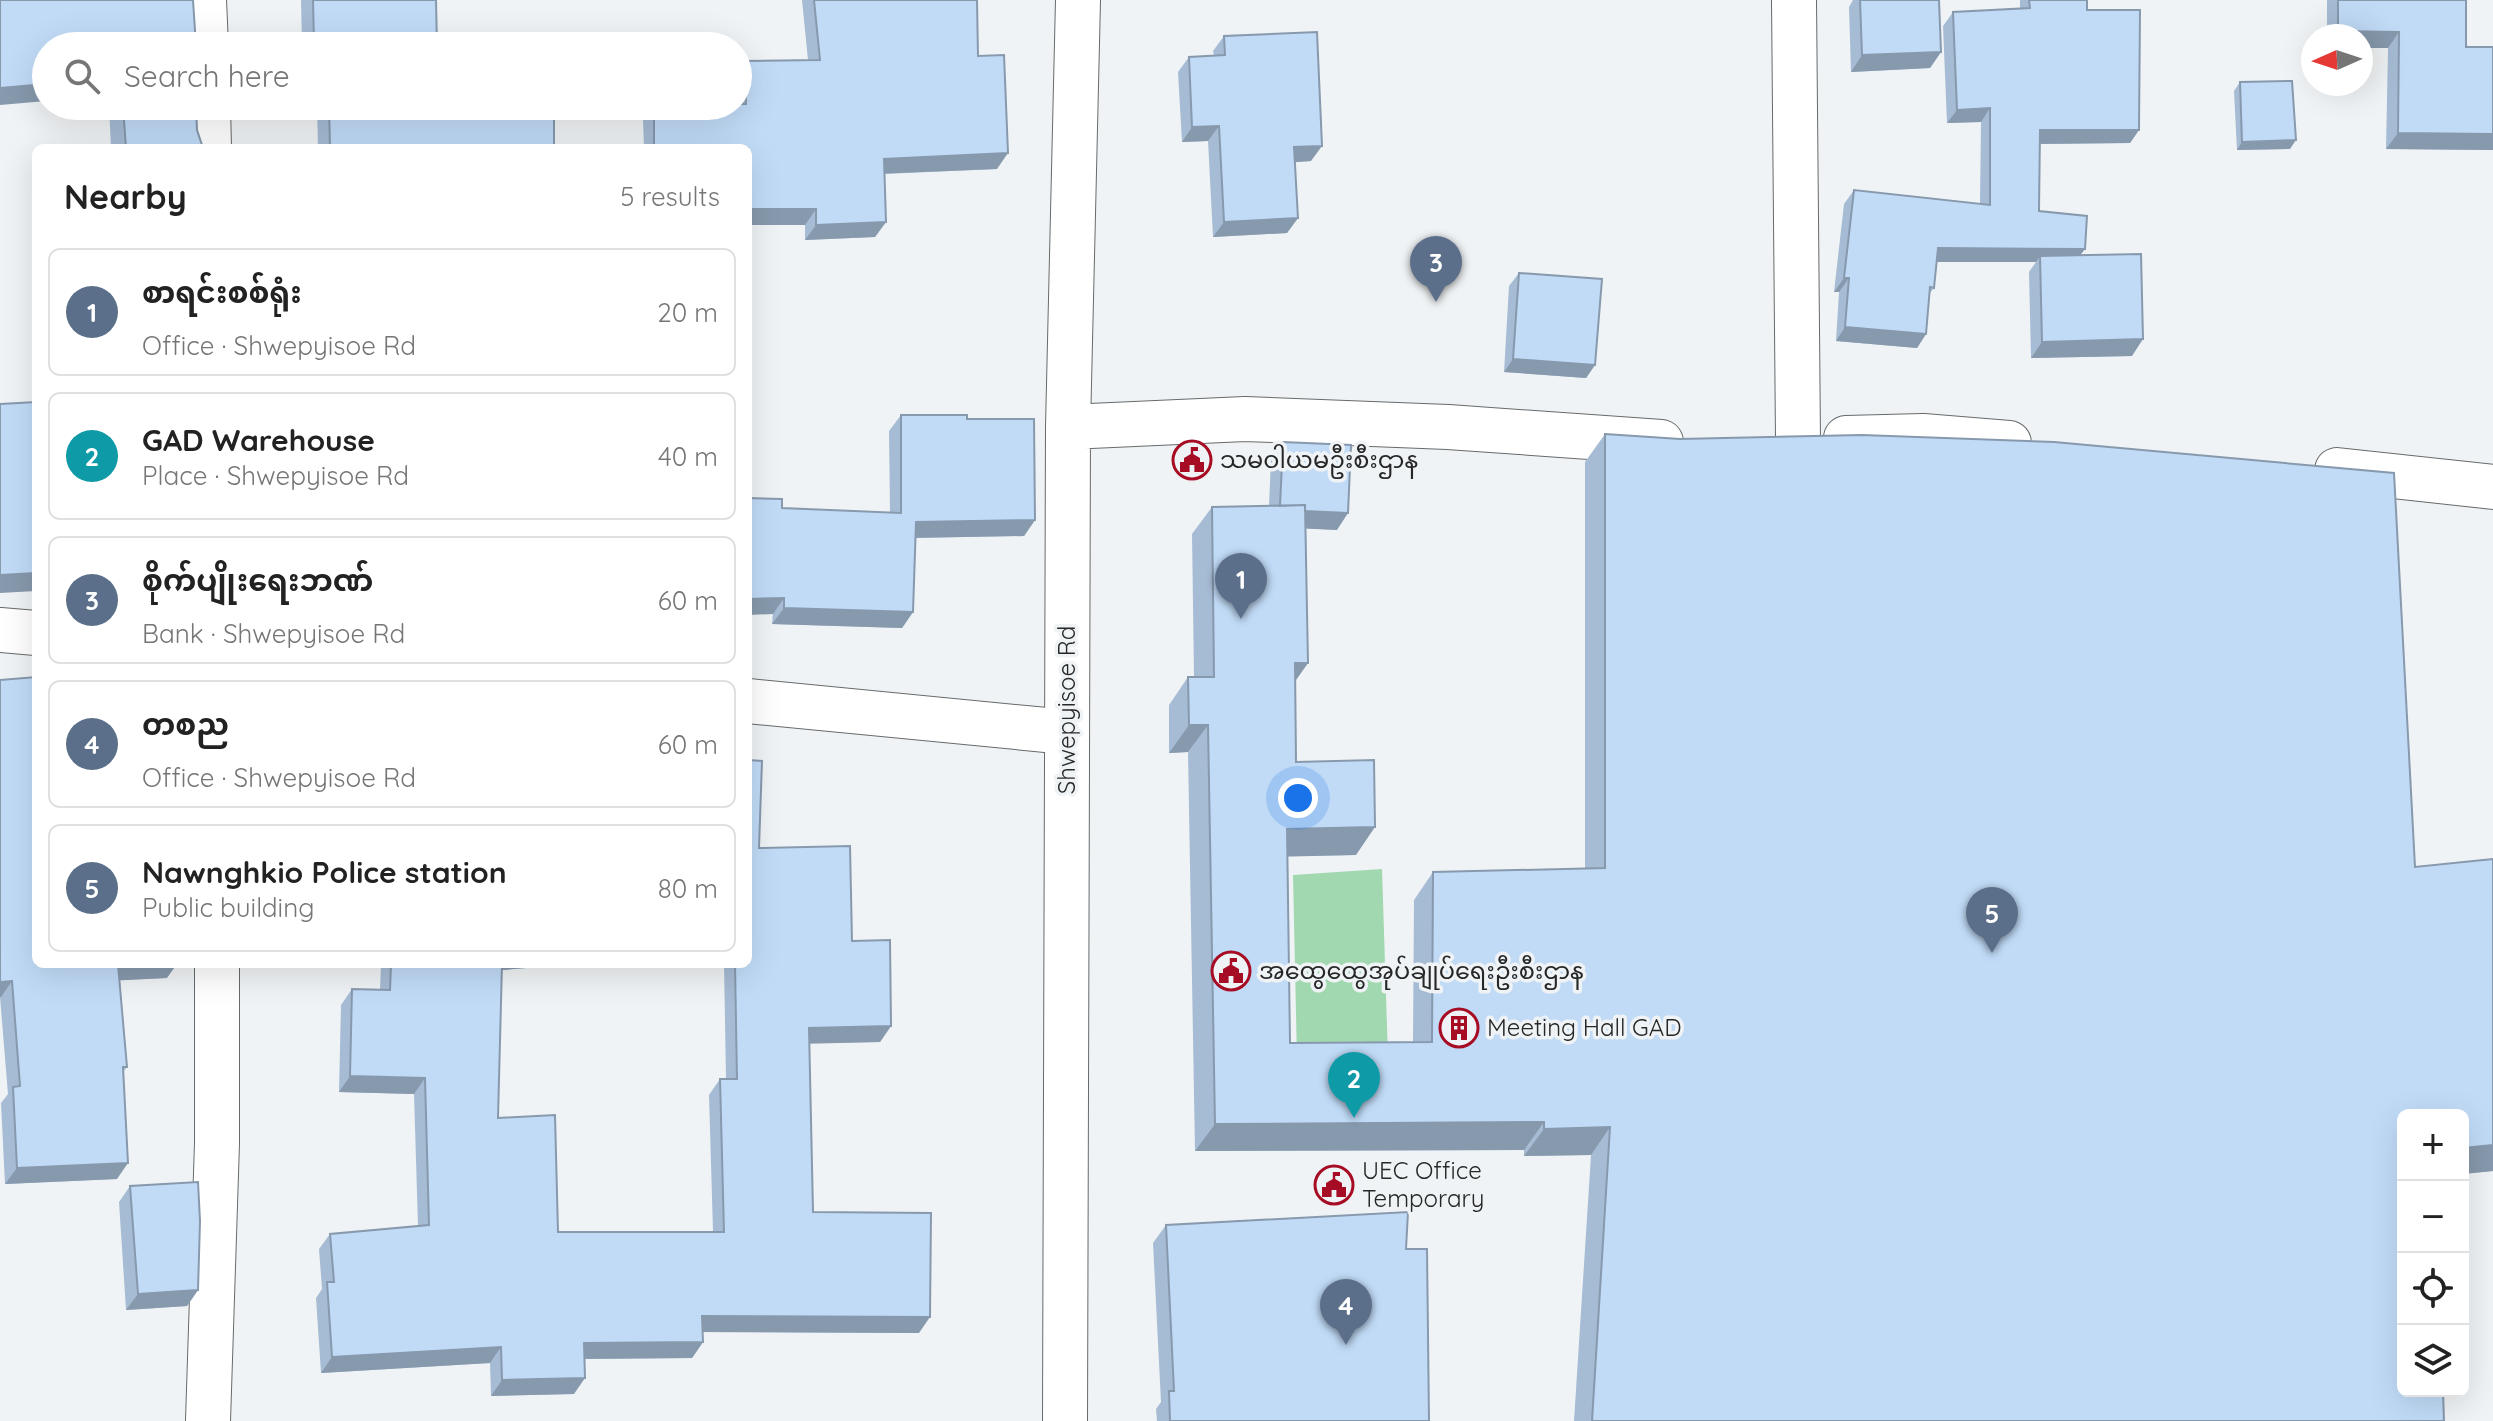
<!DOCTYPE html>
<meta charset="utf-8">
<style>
body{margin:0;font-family:Quicksand,"Noto Sans Myanmar",sans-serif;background:#f2f2f2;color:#222}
.controls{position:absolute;right:24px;bottom:24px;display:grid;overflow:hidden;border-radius:12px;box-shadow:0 8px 32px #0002}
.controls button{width:72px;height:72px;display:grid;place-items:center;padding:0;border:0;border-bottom:2px solid #e0e0e0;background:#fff;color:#222;font:40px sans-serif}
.compass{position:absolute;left:2301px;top:24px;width:72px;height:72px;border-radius:50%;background:#fff;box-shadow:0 8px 32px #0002;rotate:267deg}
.you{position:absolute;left:1298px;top:798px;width:28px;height:28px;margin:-20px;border:6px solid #fff;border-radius:50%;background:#1a73e8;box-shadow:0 0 0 12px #1a73e833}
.badge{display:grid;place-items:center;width:52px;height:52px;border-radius:50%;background:#d93025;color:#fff;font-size:26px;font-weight:700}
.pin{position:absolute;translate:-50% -66px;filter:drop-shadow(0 2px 4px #0008)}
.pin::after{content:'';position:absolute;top:42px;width:28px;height:24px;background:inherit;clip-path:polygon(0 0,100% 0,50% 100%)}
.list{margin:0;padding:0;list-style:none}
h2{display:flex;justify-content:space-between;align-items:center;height:104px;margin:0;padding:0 32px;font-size:34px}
h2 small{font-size:26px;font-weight:400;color:#767676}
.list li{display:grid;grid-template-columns:52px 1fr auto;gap:24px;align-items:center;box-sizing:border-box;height:128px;margin:0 16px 16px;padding:0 16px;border:2px solid #e0e0e0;border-radius:12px}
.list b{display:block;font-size:30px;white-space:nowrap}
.list p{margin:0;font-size:26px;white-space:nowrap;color:#767676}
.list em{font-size:26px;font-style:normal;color:#767676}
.icon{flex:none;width:44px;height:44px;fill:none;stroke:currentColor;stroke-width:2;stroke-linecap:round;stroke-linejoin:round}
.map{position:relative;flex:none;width:2493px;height:1421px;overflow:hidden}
.search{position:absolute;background:#fff;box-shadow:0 8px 32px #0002;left:32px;top:32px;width:720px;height:88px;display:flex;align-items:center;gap:20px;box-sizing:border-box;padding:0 28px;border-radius:44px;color:#767676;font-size:30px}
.panel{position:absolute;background:#fff;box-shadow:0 8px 32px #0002;left:32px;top:144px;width:720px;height:824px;border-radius:12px}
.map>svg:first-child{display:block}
.green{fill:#a2d8b0}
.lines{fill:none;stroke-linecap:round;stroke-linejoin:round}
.minor-casing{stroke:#676a6b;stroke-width:46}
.minor{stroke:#fff;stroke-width:44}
.wall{fill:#a6bcd4}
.shaded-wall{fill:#8799ad}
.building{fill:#c1dbf7;stroke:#8799ad;stroke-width:2}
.labels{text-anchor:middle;stroke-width:7;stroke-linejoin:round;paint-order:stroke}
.poi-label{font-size:24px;fill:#262828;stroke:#f0f3f5;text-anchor:start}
.street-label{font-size:24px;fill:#262828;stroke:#f0f3f5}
</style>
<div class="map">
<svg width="2493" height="1421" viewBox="0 0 2493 1421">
<rect width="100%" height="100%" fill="#f0f3f5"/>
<path class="green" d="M1382,869L1388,1057L1297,1060L1293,875Z"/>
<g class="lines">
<g class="minor-casing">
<path id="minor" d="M204,0L206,46
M1794,0L1798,439
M208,106L209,148
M1068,427L1245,419L1448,427L1661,442
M1846,438L1923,436L2009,443
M2337,470L2493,487
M0,630L36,633
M748,701L1067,732
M208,1421L217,1143V964
M1065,1421L1068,427L1078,0"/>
</g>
<use href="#minor" class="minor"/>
</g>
<path class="wall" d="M301,0H436L437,46H302Z
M802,0H977L978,56L997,169L884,174L886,222L875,237L805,240V225H748V148H644L643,119L653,106H738V70L745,61L808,60Z
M1853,0H1939L1941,52L1930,68L1851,72L1849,7Z
M2020,0H2087V10L2139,130L2130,143L2039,144V211L2080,255L2132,356L2031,358L2029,272L2036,262H1937L1934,288L1929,294L1926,334L1917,348L1836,341L1839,292H1834L1844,204L1854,190L1980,204L1981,122L1947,123L1943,26L1953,12L2020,8Z
M2327,0H2466V47H2493V150L2386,149L2388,48L2361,36H2327Z
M1224,36L1311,161L1295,162L1298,218L1287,233L1213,237L1208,141L1182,142L1178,72L1189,57L1214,55L1213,51Z
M2240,82L2290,149L2237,150L2234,91Z
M109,106H196L197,130L203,148H111Z
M317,106H439V116L554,148H318Z
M1519,273L1595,365L1586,378L1504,372L1509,286Z
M901,415L967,419L1035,520L1024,536L916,538L913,612L902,628L772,624L782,508L890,513L889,431Z
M1605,434L2415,867L2493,859V1171L2463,1174L2403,1115L2444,1421H1574L1591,1155L1524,1156V1150L1195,1151L1188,752L1169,753V705L1188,677H1194L1192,534L1212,507L1269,506L1271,459L1283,442L1337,530L1306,528L1308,663L1296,680V762L1356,855L1288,856L1290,1043L1413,1042L1414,900L1433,872L1585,869V462Z
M0,680L36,964L167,978L120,980L127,1067L123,1072L117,1179L5,1184L1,1103L8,1094L0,997Z
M759,848L852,941L891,1026L880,1042L809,1043L813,1212L919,1333L703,1332V1342L692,1358L585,1359L574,1394L491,1396L490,1363L321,1373L316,1298L322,1289L319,1249L330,1234L418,1226L414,1094L339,1092L341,1005L352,989L380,990L381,964H573L502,970L498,1118L558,1232H713L709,1095L720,1079H726L724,964H748Z
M130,1186L198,1290L187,1306L126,1310L119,1202Z
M1166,1225L1406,1249L1429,1421H1157L1156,1409L1161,1402L1153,1243Z"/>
<path class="shaded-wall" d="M2338,31L2399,32L2388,48H2361V36H2335Z
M314,42H320L317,46H311Z
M1941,52L1930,68L1851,72L1862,55Z
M46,84V101L0,105V88Z
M1990,108L1981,122L1947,123L1957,110Z
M1219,126L1208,141L1182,142L1192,127Z
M2040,130H2139L2130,143L2030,144Z
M2398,133L2493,134V150L2386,149Z
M2296,140L2290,149L2237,150L2242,142Z
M1322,146L1311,161L1283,163L1294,147Z
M1008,153L997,169L873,174L884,159Z
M748,209H816L805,225H748Z
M1298,218L1287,233L1213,237L1224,222Z
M886,222L875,237L805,240L816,225Z
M1938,248L2085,249L2075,262L2040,256L2036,262H1929Z
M1844,278H1849L1839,292H1834Z
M1845,327L1926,334L1917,348L1836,341Z
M2143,339L2132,356L2031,358L2042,342Z
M1513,359L1595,365L1586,378L1504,372Z
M1279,510L1348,513L1337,530L1268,527Z
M1035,520L1024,536L905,538L916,522Z
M36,573V591L0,593V575Z
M784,598L773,614L748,615V599Z
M784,608L913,612L902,628L772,624Z
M1295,663H1308L1288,691Z
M1189,725H1208L1188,752L1169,753Z
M1375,827L1356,855L1268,857L1287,829Z
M177,964L167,978L107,981L118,965Z
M496,964H573L491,971Z
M12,981L1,997H0V982Z
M891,1026L880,1042L798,1044L809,1028Z
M350,1076L425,1078L414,1094L339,1092Z
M1544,1122L1524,1150L1195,1151L1215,1124Z
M1610,1127L1591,1155L1524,1156L1544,1129Z
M2493,1145V1171L2463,1174V1148Z
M128,1163L117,1179L5,1184L17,1168Z
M198,1290L187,1306L126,1310L138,1294Z
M702,1316L930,1317L919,1333L691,1332Z
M703,1342L692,1358L573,1359L584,1343Z
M501,1347L490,1363L321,1373L332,1357Z
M585,1378L574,1394L491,1396L502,1380Z"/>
<path class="building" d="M0,0H193L196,46H46V84L0,88Z
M313,0H436L437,46H321L320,42H314Z
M814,0H977L978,56L1004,55L1008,153L884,159L886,222L816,225V209H748V148H654V106H738V104H746L745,61L820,60Z
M1860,0H1939L1941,52L1862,55Z
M2029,0H2087V10H2140L2139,130H2040L2039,211L2087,216L2085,249L1938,248L1934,288L1930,287L1926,334L1845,327L1849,278H1844L1854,190L1990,205V108L1957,110L1953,12L2030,8Z
M2338,0H2466V47H2493V134L2398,133L2399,32L2338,31Z
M1317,32L1322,146L1294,147L1298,218L1224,222L1219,126L1192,127L1189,57L1225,55L1224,36Z
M2292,81L2296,140L2242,142L2240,82Z
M123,106H196L197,130L203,148H126Z
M329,106H439V116L554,114V148H330Z
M2141,254L2143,339L2042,342L2040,256Z
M1519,273L1602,279L1595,365L1513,359Z
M36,402V573L0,575V404Z
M901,415H967V419H1034L1035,520L916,522L913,612L784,608V598L748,599V498L782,499V508L901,513Z
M1605,434L1680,439L1862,435L2054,442L2394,473L2415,867L2493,859V1145L2463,1148V1115H2403V1391H2443L2444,1421H1592L1610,1127L1544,1129V1122L1215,1124L1208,725H1189L1188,677H1214L1212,507L1305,505L1308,663H1295L1296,762L1374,760L1375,827L1287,829L1290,1043L1432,1042L1433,872L1605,868Z
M1283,442L1351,445L1348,513L1305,511V505L1280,506Z
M36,677V964H129L118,965L127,1067H123L128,1163L17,1168L13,1087L20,1086L12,981L0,982V680Z
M748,760L762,761L759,848L850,846L852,941L890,940L891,1026L809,1028L813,1212L931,1213L930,1317L702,1316L703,1342L584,1343L585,1378L502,1380L501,1347L332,1357L327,1282H334L330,1234L429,1225L425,1078L350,1076L352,989L390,990L391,964H502L498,1118L555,1115L558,1232H724L720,1079H737L735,964H748Z
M198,1182L200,1221L198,1290L138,1294L130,1186Z
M1408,1212L1406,1249H1427L1429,1421H1170L1169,1391H1174L1166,1225Z"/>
<defs>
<g id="civic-ring" transform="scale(2)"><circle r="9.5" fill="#f0f3f5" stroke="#a60d25" stroke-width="1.5"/><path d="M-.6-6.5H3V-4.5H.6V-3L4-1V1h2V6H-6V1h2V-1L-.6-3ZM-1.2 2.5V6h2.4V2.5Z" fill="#a60d25"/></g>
<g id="building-ring" transform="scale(2)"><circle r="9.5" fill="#f0f3f5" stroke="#a60d25" stroke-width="1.5"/><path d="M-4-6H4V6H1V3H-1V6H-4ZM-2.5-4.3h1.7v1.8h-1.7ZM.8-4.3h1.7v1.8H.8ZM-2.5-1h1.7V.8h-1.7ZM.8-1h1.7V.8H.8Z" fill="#a60d25"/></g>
</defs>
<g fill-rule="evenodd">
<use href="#civic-ring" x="1192" y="460"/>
<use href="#civic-ring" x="1231" y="971"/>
<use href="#building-ring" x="1459" y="1028"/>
<use href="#civic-ring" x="1334" y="1185"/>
</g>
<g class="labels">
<g class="poi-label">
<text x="1220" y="468">သမဝါယမဦးစီးဌာန</text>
<text x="1259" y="979">အထွေထွေအုပ်ချုပ်ရေးဦးစီးဌာန</text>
<text x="1487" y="1036">Meeting Hall GAD</text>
<text x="1362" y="1179">UEC Office<tspan x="1362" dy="28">Temporary</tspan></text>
</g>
<g class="street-label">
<text transform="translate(1067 710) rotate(-90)" y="8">Shwepyisoe Rd</text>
</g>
</g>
</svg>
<div class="controls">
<button>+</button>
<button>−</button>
<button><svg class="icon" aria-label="locate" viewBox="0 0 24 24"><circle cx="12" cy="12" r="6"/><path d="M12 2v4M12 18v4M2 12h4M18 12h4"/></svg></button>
<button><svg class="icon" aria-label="layers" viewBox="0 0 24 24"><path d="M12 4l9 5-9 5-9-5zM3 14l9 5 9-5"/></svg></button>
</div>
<svg class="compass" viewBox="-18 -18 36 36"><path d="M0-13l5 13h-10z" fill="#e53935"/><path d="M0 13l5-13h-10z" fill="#767676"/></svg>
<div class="you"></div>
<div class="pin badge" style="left:1241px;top:619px;background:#5c6f8a">1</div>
<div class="pin badge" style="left:1354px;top:1118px;background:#0f9aa8">2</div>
<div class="pin badge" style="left:1436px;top:302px;background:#5c6f8a">3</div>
<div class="pin badge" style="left:1346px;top:1345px;background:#5c6f8a">4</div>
<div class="pin badge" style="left:1992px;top:953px;background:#5c6f8a">5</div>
<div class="search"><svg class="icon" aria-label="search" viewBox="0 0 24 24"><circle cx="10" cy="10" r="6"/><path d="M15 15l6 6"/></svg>Search here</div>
<section class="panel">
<h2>Nearby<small>5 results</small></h2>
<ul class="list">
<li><span class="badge" style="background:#5c6f8a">1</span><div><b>စာရင်းစစ်ရုံး</b><p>Office · Shwepyisoe Rd</p></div><em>20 m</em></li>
<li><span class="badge" style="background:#0f9aa8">2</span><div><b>GAD Warehouse</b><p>Place · Shwepyisoe Rd</p></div><em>40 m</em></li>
<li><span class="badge" style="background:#5c6f8a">3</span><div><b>စိုက်ပျိုးရေးဘဏ်</b><p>Bank · Shwepyisoe Rd</p></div><em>60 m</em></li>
<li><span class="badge" style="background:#5c6f8a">4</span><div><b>တစည</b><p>Office · Shwepyisoe Rd</p></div><em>60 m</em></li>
<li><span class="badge" style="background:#5c6f8a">5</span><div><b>Nawnghkio Police station</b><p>Public building</p></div><em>80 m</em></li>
</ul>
</section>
</div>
